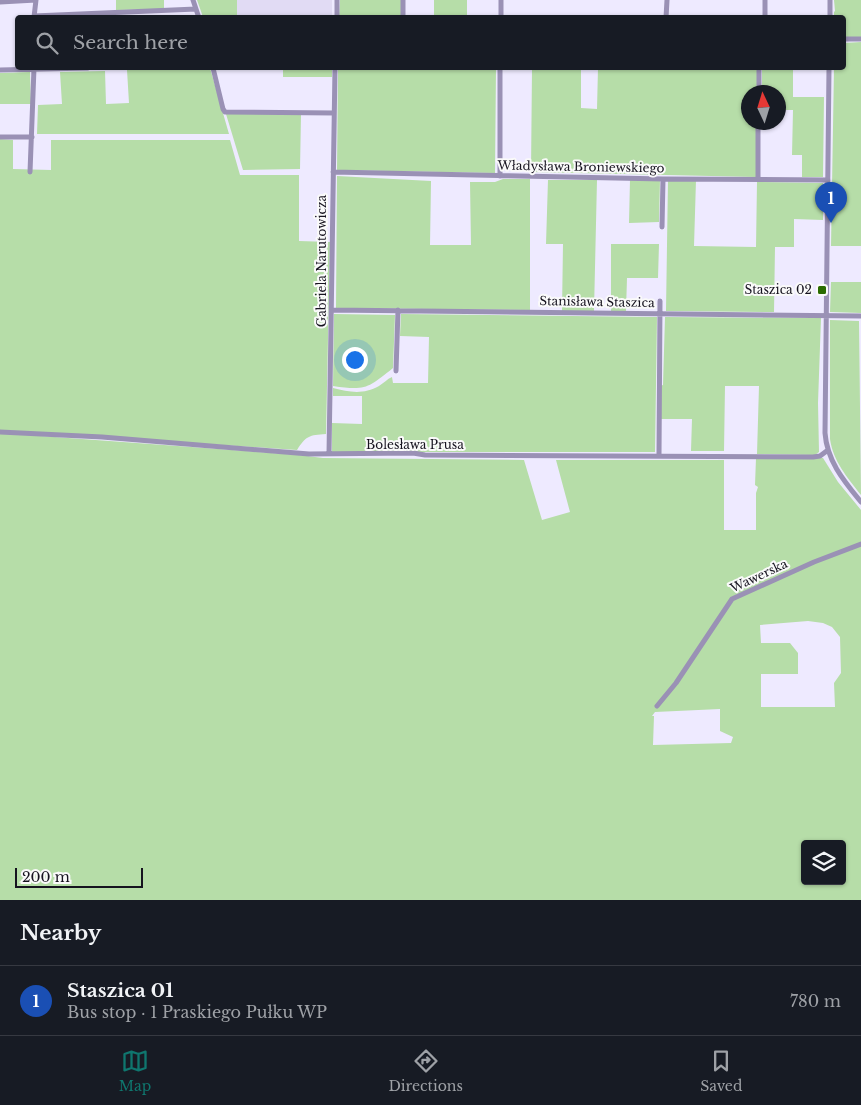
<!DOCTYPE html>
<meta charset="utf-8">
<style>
body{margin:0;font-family:"Libre Baskerville",serif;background:#20242c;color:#f1f3f6}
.controls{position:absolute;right:15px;bottom:15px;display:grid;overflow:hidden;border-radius:5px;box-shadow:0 1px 4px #0004}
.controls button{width:45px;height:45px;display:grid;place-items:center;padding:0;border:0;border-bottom:1px solid #363941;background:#171b24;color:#f1f3f6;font:25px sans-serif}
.compass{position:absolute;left:741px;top:85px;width:45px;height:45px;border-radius:50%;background:#171b24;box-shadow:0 1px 4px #0004;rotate:356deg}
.scale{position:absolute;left:15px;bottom:12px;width:128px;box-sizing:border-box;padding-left:5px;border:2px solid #16131f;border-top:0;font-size:14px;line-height:18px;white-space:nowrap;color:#16131f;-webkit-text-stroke:4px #fafafa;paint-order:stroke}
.you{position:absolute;left:354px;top:359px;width:18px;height:18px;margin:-12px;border:4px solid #fff;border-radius:50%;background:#1a73e8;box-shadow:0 0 0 8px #1a73e833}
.badge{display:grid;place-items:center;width:32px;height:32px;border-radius:50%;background:#0f766e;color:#fff;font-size:16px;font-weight:700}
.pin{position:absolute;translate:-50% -41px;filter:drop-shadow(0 1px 2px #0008)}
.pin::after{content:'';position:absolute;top:26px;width:18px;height:15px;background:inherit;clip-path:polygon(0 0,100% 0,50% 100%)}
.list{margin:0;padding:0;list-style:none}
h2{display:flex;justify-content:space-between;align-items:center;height:65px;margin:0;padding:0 20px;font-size:21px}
h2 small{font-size:16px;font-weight:400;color:#9ea1a6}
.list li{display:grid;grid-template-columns:32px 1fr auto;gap:15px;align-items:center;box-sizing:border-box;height:70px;padding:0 20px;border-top:1px solid #363941}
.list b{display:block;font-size:19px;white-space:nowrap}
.list p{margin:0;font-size:16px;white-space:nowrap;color:#9ea1a6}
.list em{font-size:16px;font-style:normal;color:#9ea1a6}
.icon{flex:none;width:28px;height:28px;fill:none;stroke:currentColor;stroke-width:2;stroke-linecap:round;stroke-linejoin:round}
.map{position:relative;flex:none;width:861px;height:900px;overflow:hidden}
.search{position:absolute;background:#171b24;box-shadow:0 1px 4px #0004;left:15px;right:15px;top:15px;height:55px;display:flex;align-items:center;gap:12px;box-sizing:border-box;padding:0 18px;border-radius:5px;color:#9ea1a6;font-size:19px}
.sheet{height:135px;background:#171b24}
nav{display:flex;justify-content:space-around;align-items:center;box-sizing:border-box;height:70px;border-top:1px solid #363941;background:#171b24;font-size:14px;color:#9ea1a6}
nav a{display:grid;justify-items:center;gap:2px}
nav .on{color:#0f766e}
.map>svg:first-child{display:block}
.built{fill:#e1dbf4}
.green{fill:#b6dda8;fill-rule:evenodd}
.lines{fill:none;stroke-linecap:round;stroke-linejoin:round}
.minor{stroke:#9a91b5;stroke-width:5}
.poi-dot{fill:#2b6c00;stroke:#fafafa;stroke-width:2}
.labels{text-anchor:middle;stroke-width:4;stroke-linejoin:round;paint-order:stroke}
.street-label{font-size:12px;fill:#16131f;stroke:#fafafa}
.poi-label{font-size:12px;fill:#16131f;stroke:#fafafa;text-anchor:end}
</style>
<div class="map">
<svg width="861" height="900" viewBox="0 0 861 900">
<rect width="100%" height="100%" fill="#eeeaff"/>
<path class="built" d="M237,0H332V17H237Z"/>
<path class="green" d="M116,0H164V9L116,10Z
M197,0H237V17H203Z
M340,0H401V17L339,18Z
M434,0H467V17H434Z
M834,0H861V38L844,37V18H834V12L835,11Z
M861,42V246H831L834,68H844V43Z
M149,68H210L229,134H37L38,105L62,104L60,72L105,71L106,104L129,103L127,70L149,69Z
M283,68H332V77H283Z
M338,68H496L495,173L337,170Z
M532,68H581V108L597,109L598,68H757V92H748V122L756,123V177L531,172Z
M762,68H793V97H824L823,177H802V155H792L793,110H779L778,92H762Z
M30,72L31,104H0V73Z
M226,114H301L300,169L243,170Z
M0,139L13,140V169L51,170V140H230L240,175H299V241L330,242L326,434C309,435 306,436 297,450L0,430Z
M337,176L431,181L430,245H471L470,182H495L503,179H530V310L336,308Z
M548,180H597L594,311H562L563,244H546Z
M630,180H660L659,222L629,223Z
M668,180H696L694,246L756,247L757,182L823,183V220L794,219V247H775L774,312L666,311Z
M611,244H659L658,278H627L626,311H611Z
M831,282H861V313L830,312Z
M334,314L395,315L393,368C368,388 366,391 333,386Z
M401,314L657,317L655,452H332V423L362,424V396H333V388C349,392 363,395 379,386C384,383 387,379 392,377L393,383H428L429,337L400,336Z
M665,317L821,318L818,403L819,452L815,455L757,454L759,386H725L724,451H691L692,419H660V386L663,385Z
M830,320L859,321L861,495C847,477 833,461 830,439Z
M0,433L299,455L323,458L524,460L542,520L570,512L556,460H724V530H756V493L758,487L755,485L756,458H823L838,482L861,510V900H0ZM808,621L823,623L832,627L840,637L841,673L834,683L835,707H761V674H798V653L790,643H761L760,625ZM720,709V731L733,737L731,743L653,745L654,716H652L655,712ZM805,844H842V881H805Z"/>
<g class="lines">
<path class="minor" d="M193,0L199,18
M337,0V18
M0,2L36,0
M34,16L196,9
M34,17L36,0
M403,18V0
M501,18V0
M666,18L667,0
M765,18V0
M830,18V0
M844,39H861
M213,68L223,109L225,112L334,113
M829,68L825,433C827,461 844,481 861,502
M0,70L88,68
M759,92V68
M0,137H32
M30,172L34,68
M333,172L663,179L828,180
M500,176V68
M758,178V122
M662,227L663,179
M332,310L861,316
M396,371L398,310
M0,432L102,437L309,454L413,453L425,455L813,457L820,456L828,450
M329,454L335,68
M659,455L660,301
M657,706L676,683L732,599L814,562L861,544"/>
</g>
<rect class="poi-dot" x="817" y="285" width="10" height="10" rx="2.5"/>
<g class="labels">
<g class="street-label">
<text transform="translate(581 167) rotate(1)" y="4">Władysława Broniewskiego</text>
<text transform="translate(322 261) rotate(-90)" y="4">Gabriela Narutowicza</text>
<text transform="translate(597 302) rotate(1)" y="4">Stanisława Staszica</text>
<text x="415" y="449">Bolesława Prusa</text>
<text transform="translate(759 576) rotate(-25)" y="4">Wawerska</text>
</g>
<g class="poi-label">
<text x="812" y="294">Staszica 02</text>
</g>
</g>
</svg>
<div class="controls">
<button><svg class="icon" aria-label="layers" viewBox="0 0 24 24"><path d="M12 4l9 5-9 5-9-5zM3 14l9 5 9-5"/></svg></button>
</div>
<svg class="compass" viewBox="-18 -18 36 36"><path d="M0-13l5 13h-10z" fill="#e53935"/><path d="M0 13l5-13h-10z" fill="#9ea1a6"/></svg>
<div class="scale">200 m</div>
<div class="you"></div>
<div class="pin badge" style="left:831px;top:223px;background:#1a4fb4">1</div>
<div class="search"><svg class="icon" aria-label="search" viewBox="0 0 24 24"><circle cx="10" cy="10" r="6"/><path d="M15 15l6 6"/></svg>Search here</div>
</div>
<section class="sheet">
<h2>Nearby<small></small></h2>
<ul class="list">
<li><span class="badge" style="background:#1a4fb4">1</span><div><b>Staszica 01</b><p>Bus stop · 1 Praskiego Pułku WP</p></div><em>780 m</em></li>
</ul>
</section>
<nav>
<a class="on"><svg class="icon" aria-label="map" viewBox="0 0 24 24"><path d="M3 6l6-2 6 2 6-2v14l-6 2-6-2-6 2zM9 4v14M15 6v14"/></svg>Map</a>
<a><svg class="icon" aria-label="directions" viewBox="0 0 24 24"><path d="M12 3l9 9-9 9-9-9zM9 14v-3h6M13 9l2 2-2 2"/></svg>Directions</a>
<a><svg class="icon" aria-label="saved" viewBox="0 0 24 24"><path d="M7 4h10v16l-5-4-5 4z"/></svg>Saved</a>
</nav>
